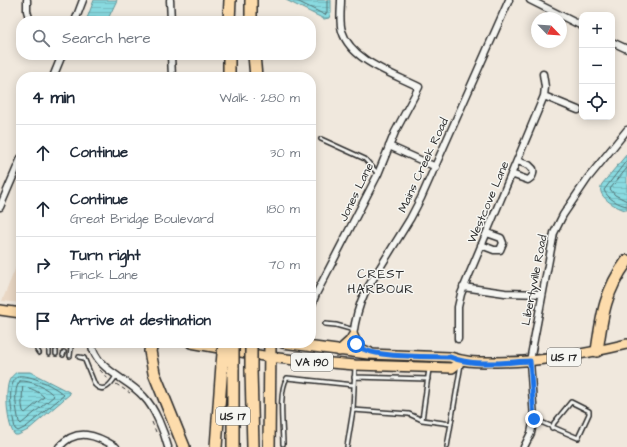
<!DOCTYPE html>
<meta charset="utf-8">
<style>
body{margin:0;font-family:"Architects Daughter",sans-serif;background:#f2f2f3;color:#1f2937}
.controls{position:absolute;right:12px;top:12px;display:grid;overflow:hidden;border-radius:8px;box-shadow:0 2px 10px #0003}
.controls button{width:36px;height:36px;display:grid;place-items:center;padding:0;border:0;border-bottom:1px solid #e0e1e3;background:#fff;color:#1f2937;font:20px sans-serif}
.compass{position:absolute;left:531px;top:12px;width:36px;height:36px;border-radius:50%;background:#fff;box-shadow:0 2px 10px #0003;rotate:115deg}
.stop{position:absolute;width:12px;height:12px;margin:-9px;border:3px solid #1a73e8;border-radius:50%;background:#fff}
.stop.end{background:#1a73e8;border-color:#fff;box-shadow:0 1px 4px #0008}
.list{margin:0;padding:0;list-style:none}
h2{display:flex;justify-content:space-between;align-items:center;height:52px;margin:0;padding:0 16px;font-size:17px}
h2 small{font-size:13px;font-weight:400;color:#747a83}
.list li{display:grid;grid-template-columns:26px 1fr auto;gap:12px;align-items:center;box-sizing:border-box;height:56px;padding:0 16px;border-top:1px solid #e0e1e3}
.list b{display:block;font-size:15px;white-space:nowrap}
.list p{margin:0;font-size:13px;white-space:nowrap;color:#747a83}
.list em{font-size:13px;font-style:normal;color:#747a83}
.icon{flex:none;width:22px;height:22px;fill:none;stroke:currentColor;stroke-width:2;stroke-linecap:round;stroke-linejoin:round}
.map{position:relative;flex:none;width:627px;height:447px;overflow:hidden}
.search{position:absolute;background:#fff;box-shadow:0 2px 10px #0003;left:16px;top:16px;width:300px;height:44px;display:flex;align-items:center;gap:10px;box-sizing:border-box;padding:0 14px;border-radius:16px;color:#747a83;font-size:15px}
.panel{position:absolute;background:#fff;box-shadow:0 2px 10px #0003;left:16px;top:72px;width:300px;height:276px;border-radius:16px}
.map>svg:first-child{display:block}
.built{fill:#e9d7c4}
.water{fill:url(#water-rules);stroke:#639498}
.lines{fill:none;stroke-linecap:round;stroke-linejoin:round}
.shore{stroke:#517173;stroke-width:1}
.lane-casing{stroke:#2b2b2b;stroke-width:6}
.street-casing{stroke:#2b2b2b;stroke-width:9}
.primary-casing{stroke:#2b2b2b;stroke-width:12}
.highway-casing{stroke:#2b2b2b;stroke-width:14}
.path{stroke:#2b2b2b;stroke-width:1;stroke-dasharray:4 3;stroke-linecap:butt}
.lane{stroke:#f6f6f2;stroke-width:3}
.street{stroke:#f6f6f2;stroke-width:6}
.primary{stroke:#fddcac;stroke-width:9}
.highway{stroke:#fddcac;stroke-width:11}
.highway-bridge-casing{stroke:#2b2b2b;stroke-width:14;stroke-linecap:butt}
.highway-bridge{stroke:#fddcac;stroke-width:11}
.route{stroke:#1a73e8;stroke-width:5}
.labels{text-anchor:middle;stroke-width:3;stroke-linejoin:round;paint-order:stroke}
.shield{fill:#f6f6f2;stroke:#686867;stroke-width:1}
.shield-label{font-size:11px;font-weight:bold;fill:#2b2b2b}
.street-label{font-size:12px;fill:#2b2b2b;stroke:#f6f6f2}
.neighbourhood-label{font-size:13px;letter-spacing:1px;fill:#2b2b2b;stroke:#f6f6f2}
</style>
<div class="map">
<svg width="627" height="447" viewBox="0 0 627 447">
<defs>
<pattern id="water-rules" width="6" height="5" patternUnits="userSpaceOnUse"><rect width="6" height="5" fill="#89dae0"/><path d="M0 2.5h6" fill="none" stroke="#76bbc0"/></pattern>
</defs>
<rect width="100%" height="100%" fill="#f0e8dd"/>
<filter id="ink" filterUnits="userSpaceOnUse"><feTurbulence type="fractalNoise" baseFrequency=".025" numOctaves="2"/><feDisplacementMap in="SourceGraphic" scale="8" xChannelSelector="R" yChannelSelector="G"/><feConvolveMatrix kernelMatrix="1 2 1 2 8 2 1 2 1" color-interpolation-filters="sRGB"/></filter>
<g filter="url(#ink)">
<path class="built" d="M21,255V303L2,301Z"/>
<path class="water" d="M94,0H117L107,21H86Z
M286,0H331V12L329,18L324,19Z
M627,154V210H625C615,207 595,196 602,184Z
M17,372H30L69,392L70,394L28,430L18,435H15C7,427 4,389 10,379C12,376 14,374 17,372Z"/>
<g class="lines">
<path class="shore" d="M295,0L325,15L327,12V0
M627,160L604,190C607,198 619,205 627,206
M627,168L610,189L615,195L627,201
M19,376C30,374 56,387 64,395L26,427L18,431L15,429C13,416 4,384 19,376Z
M20,381C30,380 48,388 54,396L21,424L19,422C17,412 12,389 20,381Z
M23,387C30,387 39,392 44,397L25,413L23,411L22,405Z"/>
<g class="lane-casing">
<path id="lane" d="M321,139L365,159L378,174
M325,324L336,325L354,330
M38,343L37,350L39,353
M65,343H68L71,347L70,356
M57,344V343
M49,354V350
M56,354V351
M63,355L64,352
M79,357L84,358L95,385C104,394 111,384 116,376
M354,377L428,379
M353,410L355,366
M534,419L578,438L589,414V411L571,402L554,423L552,428
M422,420L429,369
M283,444C283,428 278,392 287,378L354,385
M347,447L353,410L409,414L422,420L451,424
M447,447L461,364"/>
</g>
<g class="street-casing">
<path id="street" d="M27,0V11L30,21
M170,0L171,21
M530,0L582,26
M75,21L83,0
M612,42L627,49
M171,55L172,77
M53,77L62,55
M544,96L578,110
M389,146L436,167
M511,174L528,180C533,177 534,174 533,169L529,165L517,161
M0,207L21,158
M481,245L494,250H500L503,243L501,238L487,233
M463,287L505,293L542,294
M311,307L316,294L378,174L395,132L419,87C394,74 351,61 342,31C339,22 341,9 341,0
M353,336C355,320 358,307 365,292L410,219L421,198L509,0
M458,339V307L461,294L544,96L545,87L543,74
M91,343C97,372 127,377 144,397C155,408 164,432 168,447
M59,447C77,427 96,435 116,447
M524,447L531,433L534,419L530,361L554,233L563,215L588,178L627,130"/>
</g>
<g class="primary-casing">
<path id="primary" d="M0,310L21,313
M353,336C357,346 359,349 369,352
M191,343L269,357L295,360L355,365L452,368L461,361
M283,343L368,354L450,357C464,362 475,362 489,362C536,363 582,355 627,344
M339,351L350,341L353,336"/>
</g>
<g class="highway-casing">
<path id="highway" d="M251,0V21
M229,21L230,0
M229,55V77
M254,55L256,77
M152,343L150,351L154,373L184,447
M597,351C602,315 605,291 627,261
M251,370L253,447
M216,447L222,365
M233,447V367
M269,447L270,343"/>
</g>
<path class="path" d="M100,370L108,379
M116,384L130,393
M152,422L156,432"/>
<use href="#lane" class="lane"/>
<use href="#street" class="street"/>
<use href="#primary" class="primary"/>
<use href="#highway" class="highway"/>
<g class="highway-bridge-casing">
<path id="highway-bridge" d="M233,343V367
M251,343V370
M222,365L224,343"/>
</g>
<use href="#highway-bridge" class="highway-bridge"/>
</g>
</g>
<g class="lines" filter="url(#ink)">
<path class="route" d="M356,344C367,359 431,356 450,357C474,367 505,362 530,361L534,419"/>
</g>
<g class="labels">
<g class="shield">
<rect x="547" y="348" width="34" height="18" rx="3"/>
<rect x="291" y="353" width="42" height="18" rx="3"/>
<rect x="216" y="407" width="34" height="18" rx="3"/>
</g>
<g class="shield-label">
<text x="564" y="361">US 17</text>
<text x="312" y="366">VA 190</text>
<text x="233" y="420">US 17</text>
</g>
<g class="street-label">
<text transform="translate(423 165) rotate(-65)" y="4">Mains Creek Road</text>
<text transform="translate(356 192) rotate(-64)" y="4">Jones Lane</text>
<text transform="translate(488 202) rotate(-67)" y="4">Westcove Lane</text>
<text transform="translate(534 280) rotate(-79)" y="4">Libertyville Road</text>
</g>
<g class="neighbourhood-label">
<text x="381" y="278">CREST<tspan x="381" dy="15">HARBOUR</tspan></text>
</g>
</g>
</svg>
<div class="controls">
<button>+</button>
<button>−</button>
<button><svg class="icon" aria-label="locate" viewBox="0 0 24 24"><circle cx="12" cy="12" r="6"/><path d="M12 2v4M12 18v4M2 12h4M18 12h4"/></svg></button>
</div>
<svg class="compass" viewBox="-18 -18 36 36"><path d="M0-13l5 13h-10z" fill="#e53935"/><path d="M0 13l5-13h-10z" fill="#747a83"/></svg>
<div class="stop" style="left:356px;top:344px"></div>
<div class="stop end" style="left:534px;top:419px"></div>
<div class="search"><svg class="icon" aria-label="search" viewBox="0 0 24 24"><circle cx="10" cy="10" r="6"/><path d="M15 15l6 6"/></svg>Search here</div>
<section class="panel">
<h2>4 min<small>Walk · 280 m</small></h2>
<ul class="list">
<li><svg class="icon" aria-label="ahead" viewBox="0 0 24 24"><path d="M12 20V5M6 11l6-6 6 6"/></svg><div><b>Continue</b></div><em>30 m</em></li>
<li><svg class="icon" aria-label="ahead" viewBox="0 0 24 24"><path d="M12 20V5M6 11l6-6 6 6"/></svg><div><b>Continue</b><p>Great Bridge Boulevard</p></div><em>180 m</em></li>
<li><svg class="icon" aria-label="right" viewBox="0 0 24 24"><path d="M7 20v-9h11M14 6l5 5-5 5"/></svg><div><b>Turn right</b><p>Finck Lane</p></div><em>70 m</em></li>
<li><svg class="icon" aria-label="arrive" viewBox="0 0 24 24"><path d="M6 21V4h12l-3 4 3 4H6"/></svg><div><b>Arrive at destination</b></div></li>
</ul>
</section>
</div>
